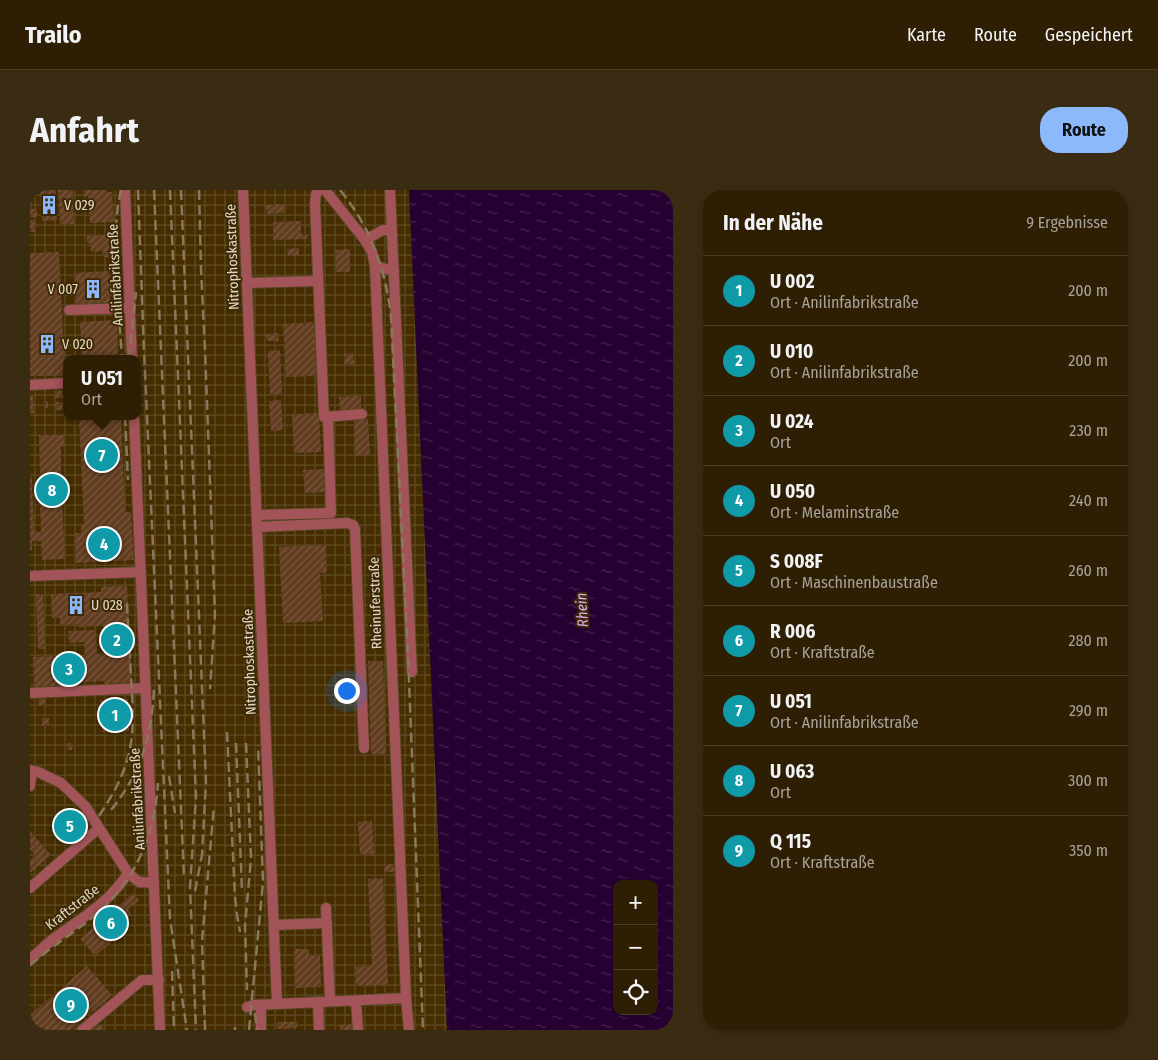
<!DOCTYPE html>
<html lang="de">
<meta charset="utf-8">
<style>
body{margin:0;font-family:"Fira Sans Condensed",sans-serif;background:#3a2c13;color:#f1f3f6}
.controls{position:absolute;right:15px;bottom:15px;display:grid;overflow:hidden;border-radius:10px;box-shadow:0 2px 8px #0003}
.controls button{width:45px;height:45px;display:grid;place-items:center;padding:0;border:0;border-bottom:1px solid #493d26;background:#2e1f04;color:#f1f3f6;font:25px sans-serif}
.you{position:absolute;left:316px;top:500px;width:18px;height:18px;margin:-12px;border:4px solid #fff;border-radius:50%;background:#1a73e8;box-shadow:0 0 0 8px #1a73e833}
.badge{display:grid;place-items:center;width:32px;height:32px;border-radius:50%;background:#8cb9fc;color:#fff;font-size:16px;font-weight:700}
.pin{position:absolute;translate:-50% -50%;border:2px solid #fff;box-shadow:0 1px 5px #0006}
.popup{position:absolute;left:33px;top:165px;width:78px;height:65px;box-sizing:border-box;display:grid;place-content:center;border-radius:10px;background:#2e1f04;filter:drop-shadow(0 1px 4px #0005);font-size:16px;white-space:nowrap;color:#a7a29a}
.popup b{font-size:19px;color:#f1f3f6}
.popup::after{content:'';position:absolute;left:50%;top:100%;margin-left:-10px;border:10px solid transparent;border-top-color:#2e1f04}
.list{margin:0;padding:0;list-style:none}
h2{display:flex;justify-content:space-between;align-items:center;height:65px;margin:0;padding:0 20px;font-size:21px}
h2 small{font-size:16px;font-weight:400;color:#a7a29a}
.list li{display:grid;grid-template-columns:32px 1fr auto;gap:15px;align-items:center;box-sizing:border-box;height:70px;padding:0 20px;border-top:1px solid #493d26}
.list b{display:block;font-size:19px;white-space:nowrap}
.list p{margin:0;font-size:16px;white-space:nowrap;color:#a7a29a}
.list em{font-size:16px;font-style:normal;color:#a7a29a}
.icon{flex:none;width:28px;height:28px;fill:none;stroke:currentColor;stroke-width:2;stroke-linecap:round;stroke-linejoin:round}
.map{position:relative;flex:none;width:643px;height:840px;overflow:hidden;border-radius:20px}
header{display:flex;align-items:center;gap:30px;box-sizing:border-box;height:70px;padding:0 25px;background:#2e1f04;border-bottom:1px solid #493d26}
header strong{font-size:24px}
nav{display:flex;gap:28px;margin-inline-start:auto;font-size:18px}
.intro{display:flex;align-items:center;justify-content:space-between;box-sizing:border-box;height:120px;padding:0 30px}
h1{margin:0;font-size:35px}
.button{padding:12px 22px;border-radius:20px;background:#8cb9fc;color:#111;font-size:18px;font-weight:700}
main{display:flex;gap:30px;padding:0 30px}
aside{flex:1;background:#2e1f04;border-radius:20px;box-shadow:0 2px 8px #0003}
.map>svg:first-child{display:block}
.industrial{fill:url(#industrial-grid);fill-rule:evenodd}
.water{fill:url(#water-ripples);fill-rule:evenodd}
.building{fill:url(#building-hatch)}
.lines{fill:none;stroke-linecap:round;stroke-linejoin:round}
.street-casing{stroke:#584524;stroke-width:12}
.street{stroke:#a25459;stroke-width:10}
.rail{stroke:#89785c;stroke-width:2.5;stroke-dasharray:10 5;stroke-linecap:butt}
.labels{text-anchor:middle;stroke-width:4;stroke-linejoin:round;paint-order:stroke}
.poi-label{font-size:14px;fill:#e3d7c4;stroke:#3d2905;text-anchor:start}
.street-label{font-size:14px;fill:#e3d7c4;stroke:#3d2905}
.water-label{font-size:15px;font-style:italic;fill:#e3aaf5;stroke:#3d2905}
</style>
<header>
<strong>Trailo</strong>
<nav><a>Karte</a><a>Route</a><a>Gespeichert</a></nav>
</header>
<div class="intro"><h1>Anfahrt</h1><a class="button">Route</a></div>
<main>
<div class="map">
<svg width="643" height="840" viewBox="0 0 643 840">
<defs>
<pattern id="industrial-grid" width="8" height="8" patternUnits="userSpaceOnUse" patternTransform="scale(1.25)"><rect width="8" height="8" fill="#452d00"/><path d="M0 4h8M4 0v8" fill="none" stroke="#604b24"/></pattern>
<pattern id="water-ripples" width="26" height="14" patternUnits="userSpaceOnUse" patternTransform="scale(1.25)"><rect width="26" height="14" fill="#270032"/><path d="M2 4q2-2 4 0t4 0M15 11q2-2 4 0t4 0" fill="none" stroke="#46244e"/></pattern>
<pattern id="building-hatch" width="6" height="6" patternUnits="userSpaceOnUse" patternTransform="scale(1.25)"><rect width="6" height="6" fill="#623d20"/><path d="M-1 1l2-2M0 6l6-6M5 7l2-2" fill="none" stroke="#78583f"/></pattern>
</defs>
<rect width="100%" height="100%" fill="#3d2905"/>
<path class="industrial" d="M0,0H379L417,840H0ZM37,169H107V226H37Z"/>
<path class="water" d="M379,0H643V840H417ZM587,694H624V821H587Z"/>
<path class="building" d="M10,0H25L27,30L12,31Z
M28,0H43L44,34H30Z
M54,0H76L77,2H82L84,32L60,33L58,6H54Z
M0,4H2V19H7V27H0Z
M254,14V23L237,24L236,15Z
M0,30H5V42H0Z
M271,31V44H277V49L243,50V32Z
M82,45L79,67H73V61L61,62L60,53H57V46Z
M269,58V66H258L257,59Z
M320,59V82H306L305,60Z
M29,62L35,184L0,186V63Z
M79,81L80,114L46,116L45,83Z
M87,130L88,169H52L50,132Z
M284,132L286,186L256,187L253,134Z
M248,143L249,151H237L236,144Z
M250,160L252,204H240L238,161Z
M323,163L324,174L314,175V164Z
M32,200L33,208H25V201Z
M0,206H3L4,223H0Z
M331,206V221L310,222L309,207Z
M251,210L253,240L241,241L239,211Z
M15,211H18V218H15Z
M25,212H33V220H25Z
M289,223L291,262L264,263L262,224Z
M49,226H91L95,322H101L104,370L46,373L45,343H51V335H54Z
M324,229H338L340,265L325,266Z
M9,245H34V257H31V285H10Z
M296,279L297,302L275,303L273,280Z
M0,287H2L4,342H11L10,311L32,310L35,369L12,370L11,351H2V360H0Z
M36,291V308H9V292Z
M296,355L297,382L290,383L293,431L253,433L249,357Z
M97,396L102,492L75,494V491L36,493V496L4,497L3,467L55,465V452L39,453L38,441L66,440L67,464L74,463L73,436L48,437V434L30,435V428H22L21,404L71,402V397Z
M6,404H13L15,459H8Z
M338,471H353L356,564H341Z
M8 512a4 4 0 1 1 8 0a4 4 0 1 1-8 0Z
M98,509L99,541L72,542L70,510Z
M12,528H19V536H12Z
M38,553L43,554L42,560H37Z
M43,625L52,634L36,648L28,638Z
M342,631L344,664H330L328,632Z
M0,641L21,665L0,683V670L5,665L0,659Z
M354,674H365L366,682H354Z
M353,688L358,795L326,796L325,777L342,776L338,689Z
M103,703L109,710L98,719L101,723L96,731L91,736L95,740L65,766L50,749Z
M264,759H279V766H290L291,797L265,798Z
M57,776L82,805L41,840H0V825Z
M247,832H267V838L247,839Z
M70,834L75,840H62Z
M322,834V840H310V835Z"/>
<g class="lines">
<g class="street-casing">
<path id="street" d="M95,0L102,169
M213,0L247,814L376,808
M289,0L286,4L285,13L294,227L332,224
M295,0L335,50L342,62L345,76L376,808L379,840
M360,0L382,482
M335,50L353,40L362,39
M345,76L364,81
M217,93L288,91
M39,120L100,118
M0,195L37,193
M104,226L130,840
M227,325L301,323L298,226
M227,337L317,333L323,335L325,339L334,558
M0,386L111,382
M0,503L116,498
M0,580L8,582L31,593L55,616L98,683L109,692L124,693
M0,596L2,581
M0,698L69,638
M296,718L300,811
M244,735L297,733
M0,769C9,762 17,753 26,747C52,728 81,711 98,683
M326,810L328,840
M288,812L289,840
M231,815V840
M217,817L224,815L247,814
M52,840L112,790H129"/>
</g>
<use href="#street" class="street"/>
<path class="rail" d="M91,0L88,15L82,76L85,107L90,140L92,169
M108,0L114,161L140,729L157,840
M124,0L154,687
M140,0L165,584L166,607L160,697L166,840
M151,0L176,592L172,665
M169,0L171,79L175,160L185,425L180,499
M310,0C341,38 355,78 361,126L378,466L393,840
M99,169L106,102
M95,226L98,290
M197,542L205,707L207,725L210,742
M206,553L212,700
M216,553L221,668L215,736L217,800
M139,586L145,623
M81,620C112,581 122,546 124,497
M69,626C78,612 87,598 93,582C106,550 103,520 101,487C100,462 98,438 97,413
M165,701L173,660
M0,775C9,768 18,760 27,754C43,742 60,731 75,716C109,683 125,640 128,593
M142,781L144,840
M225,823L227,840
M205,837V840
M175,840L172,751L184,616
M219,840L233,692L228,555"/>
</g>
<defs>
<g id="building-bare" transform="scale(1.5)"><path d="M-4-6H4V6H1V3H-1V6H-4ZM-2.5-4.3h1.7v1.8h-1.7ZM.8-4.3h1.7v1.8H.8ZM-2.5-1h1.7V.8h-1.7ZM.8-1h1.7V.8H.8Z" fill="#8cb9fc" stroke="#3d2905" stroke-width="2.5" paint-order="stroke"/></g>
</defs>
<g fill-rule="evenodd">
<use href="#building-bare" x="19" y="15"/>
<use href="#building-bare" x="63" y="99"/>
<use href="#building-bare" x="17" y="154"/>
<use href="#building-bare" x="46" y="415"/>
</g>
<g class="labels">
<g class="poi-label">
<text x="34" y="20">V 029</text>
<text x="48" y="104" text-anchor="end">V 007</text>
<text x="32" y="159">V 020</text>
<text x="61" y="420">U 028</text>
</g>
<g class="street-label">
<text transform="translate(202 67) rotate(-92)" y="5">Nitrophoskastraße</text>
<text transform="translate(85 85) rotate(-93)" y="5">Anilinfabrikstraße</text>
<text transform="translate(345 413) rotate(-92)" y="5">Rheinuferstraße</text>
<text transform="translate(219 472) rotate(-92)" y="5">Nitrophoskastraße</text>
<text transform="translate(107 609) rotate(-93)" y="5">Anilinfabrikstraße</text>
<text transform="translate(42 717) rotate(-38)" y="5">Kraftstraße</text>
</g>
<g class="water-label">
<text transform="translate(552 420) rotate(-93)" y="5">Rhein</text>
</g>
</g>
</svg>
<div class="controls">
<button>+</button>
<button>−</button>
<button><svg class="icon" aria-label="locate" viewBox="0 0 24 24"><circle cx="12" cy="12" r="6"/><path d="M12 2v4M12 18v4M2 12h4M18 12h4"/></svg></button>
</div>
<div class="you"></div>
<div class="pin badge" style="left:85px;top:525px;background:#0f9aa8">1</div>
<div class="pin badge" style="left:87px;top:450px;background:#0f9aa8">2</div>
<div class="pin badge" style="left:39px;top:479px;background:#0f9aa8">3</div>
<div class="pin badge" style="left:74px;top:354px;background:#0f9aa8">4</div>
<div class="pin badge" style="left:40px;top:636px;background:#0f9aa8">5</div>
<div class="pin badge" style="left:81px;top:733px;background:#0f9aa8">6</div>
<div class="pin badge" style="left:72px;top:265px;background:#0f9aa8">7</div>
<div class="popup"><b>U 051</b>Ort</div>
<div class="pin badge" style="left:22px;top:300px;background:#0f9aa8">8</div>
<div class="pin badge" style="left:41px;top:815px;background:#0f9aa8">9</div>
</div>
<aside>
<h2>In der Nähe<small>9 Ergebnisse</small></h2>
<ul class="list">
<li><span class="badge" style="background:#0f9aa8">1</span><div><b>U 002</b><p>Ort · Anilinfabrikstraße</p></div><em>200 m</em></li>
<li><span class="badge" style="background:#0f9aa8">2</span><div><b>U 010</b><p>Ort · Anilinfabrikstraße</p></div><em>200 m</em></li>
<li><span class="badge" style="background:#0f9aa8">3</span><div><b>U 024</b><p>Ort</p></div><em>230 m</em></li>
<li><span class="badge" style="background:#0f9aa8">4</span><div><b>U 050</b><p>Ort · Melaminstraße</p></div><em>240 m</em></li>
<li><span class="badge" style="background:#0f9aa8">5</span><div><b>S 008F</b><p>Ort · Maschinenbaustraße</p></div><em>260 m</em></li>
<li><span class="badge" style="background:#0f9aa8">6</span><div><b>R 006</b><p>Ort · Kraftstraße</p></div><em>280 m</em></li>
<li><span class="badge" style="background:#0f9aa8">7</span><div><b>U 051</b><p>Ort · Anilinfabrikstraße</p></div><em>290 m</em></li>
<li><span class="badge" style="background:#0f9aa8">8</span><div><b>U 063</b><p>Ort</p></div><em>300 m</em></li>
<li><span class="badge" style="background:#0f9aa8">9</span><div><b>Q 115</b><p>Ort · Kraftstraße</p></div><em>350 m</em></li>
</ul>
</aside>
</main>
